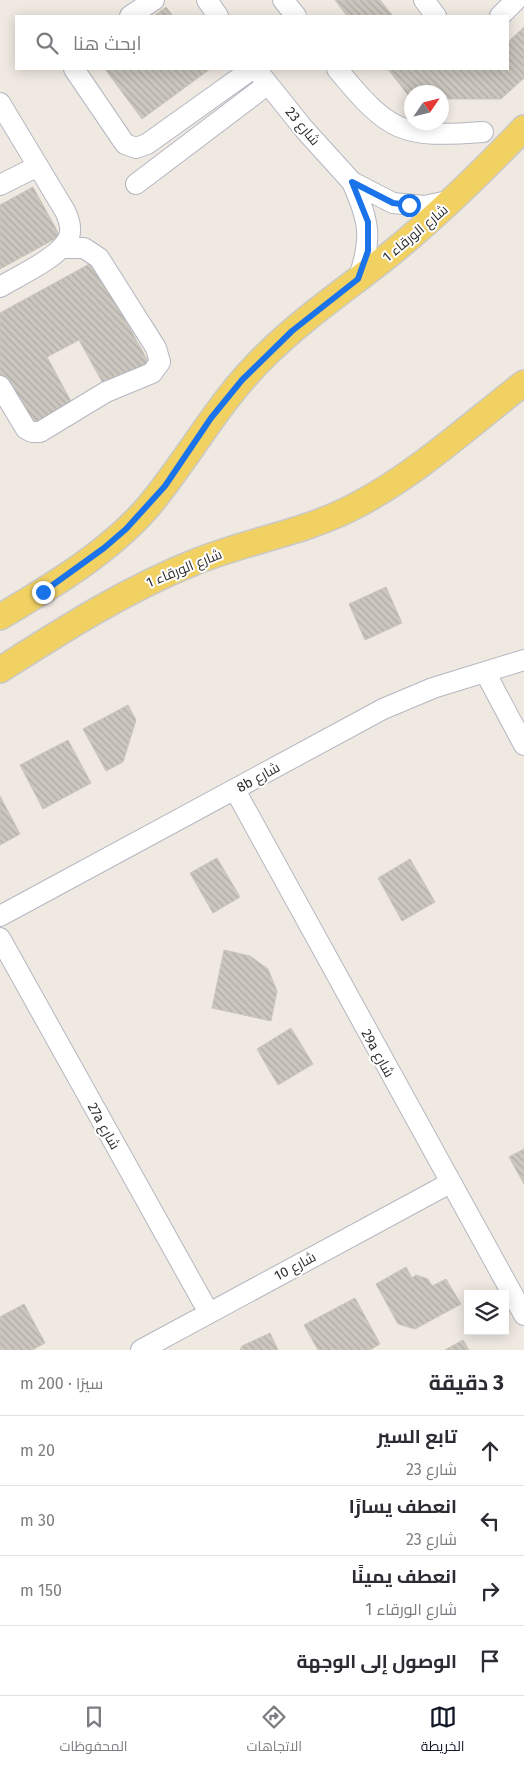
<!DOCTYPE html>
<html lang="ar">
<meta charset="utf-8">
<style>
body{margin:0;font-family:"Fira Sans",Cairo,sans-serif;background:#f7f7f7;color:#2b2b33;direction:rtl}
.controls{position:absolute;right:15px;bottom:15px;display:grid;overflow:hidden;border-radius:0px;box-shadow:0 2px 12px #0003}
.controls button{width:45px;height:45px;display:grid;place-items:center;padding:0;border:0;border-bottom:1px solid #e1e1e2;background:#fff;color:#2b2b33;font:25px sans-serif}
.compass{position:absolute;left:404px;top:85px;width:45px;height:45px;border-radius:50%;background:#fff;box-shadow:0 2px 12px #0003;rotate:55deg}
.stop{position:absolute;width:15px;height:15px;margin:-11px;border:4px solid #1a73e8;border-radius:50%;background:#fff}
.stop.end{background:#1a73e8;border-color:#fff;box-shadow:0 1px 5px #0008}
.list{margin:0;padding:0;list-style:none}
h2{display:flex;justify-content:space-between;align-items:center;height:65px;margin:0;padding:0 20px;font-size:21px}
h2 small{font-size:16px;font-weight:400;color:#7c7c81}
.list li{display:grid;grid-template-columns:32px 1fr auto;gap:15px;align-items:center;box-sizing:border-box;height:70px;padding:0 20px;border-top:1px solid #e1e1e2}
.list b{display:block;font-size:19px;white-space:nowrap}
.list p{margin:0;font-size:16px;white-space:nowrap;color:#7c7c81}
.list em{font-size:16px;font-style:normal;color:#7c7c81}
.icon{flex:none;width:28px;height:28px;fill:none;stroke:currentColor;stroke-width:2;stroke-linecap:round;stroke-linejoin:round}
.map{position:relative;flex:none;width:524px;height:1350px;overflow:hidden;direction:ltr}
.search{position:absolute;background:#fff;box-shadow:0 2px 12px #0003;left:15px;right:15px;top:15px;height:55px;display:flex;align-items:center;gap:12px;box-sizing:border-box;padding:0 18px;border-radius:0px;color:#7c7c81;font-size:19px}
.sheet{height:345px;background:#fff}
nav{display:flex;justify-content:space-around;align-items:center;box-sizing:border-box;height:70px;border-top:1px solid #e1e1e2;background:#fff;font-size:14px;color:#7c7c81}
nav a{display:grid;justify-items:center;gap:2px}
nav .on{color:#111827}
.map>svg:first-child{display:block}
.building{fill:url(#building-back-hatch);stroke:#cbc5ba}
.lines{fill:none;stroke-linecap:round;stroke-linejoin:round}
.minor-casing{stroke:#b4b7c1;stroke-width:22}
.major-casing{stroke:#c9c9c9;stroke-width:28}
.minor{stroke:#fff;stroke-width:20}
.major{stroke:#f2d163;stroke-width:25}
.route{stroke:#1a73e8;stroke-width:6}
.labels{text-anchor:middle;stroke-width:4;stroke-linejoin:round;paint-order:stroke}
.street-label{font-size:14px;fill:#2e2e2e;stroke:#fff}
</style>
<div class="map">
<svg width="524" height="1350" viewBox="0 0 524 1350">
<defs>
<pattern id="building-back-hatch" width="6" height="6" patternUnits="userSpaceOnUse" patternTransform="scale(1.25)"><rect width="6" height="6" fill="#cbc7bf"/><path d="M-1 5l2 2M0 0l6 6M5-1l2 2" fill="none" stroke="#afaba4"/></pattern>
</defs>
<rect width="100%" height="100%" fill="#efe9e1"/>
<path class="building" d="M335,0H380L393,16H347Z
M166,7L173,16H154Z
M524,27V78L501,99H442V92H412L411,99L388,69H508V42Z
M105,69H210L142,119Z
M33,187L60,236L0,269V205Z
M93,262L149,363L105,387L79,340L47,357L73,405L29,429L0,377V313Z
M386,587L402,623L365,640L349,604Z
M128,705L136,720L123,762L106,771L83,729Z
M68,740L91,783L43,809L20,765Z
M0,796L20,834L0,845Z
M217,858L240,897L213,913L190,873Z
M410,859L435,902L402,921L378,878Z
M224,950L250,956L268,969L277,991L271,1021L212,1008Z
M291,1028L313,1064L278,1085L257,1049Z
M524,1149V1184L509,1157Z
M406,1267L412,1278L416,1275L428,1279L432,1286L446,1279L461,1304L415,1329L398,1324L376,1284Z
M355,1298L380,1344L370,1350H318L304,1325Z
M24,1304L45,1343L32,1350H0V1317Z
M270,1333L278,1350H240L242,1346Z
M463,1340L469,1350H445Z"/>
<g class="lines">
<g class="minor-casing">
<path id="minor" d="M207,0L218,16
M283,0L296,16
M424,0L436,16
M130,16L154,0
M500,16L516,0
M74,69L125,144L136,148L147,144L252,69
M256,69L304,129L352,182L393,203L424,206L453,200
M337,69C390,133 401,138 483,132
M0,103L65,211C69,219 72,228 69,237C61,257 18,276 0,287
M352,182C369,220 373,239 358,279
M136,184L268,84
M0,185L38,166
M0,386L26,429L32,432H40L106,392L152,373L160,362L156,348L99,258L84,248H62
M485,672L524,745
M235,790L524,1315
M0,916L383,709L433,688L524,660
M0,938L209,1313
M141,1350L450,1183"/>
</g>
<g class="major-casing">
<path id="major" d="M0,617C52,586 108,553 148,507C190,457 218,401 266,355C303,318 348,288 389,255C437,216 481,173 524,128
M0,670C63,630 125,590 195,562C249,540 308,532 359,504C419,472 471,424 524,383"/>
</g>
<use href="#minor" class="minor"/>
<use href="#major" class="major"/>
</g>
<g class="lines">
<path class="route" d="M43,592L104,548L126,529L165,486L211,418L242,380L292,331L358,279L368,251V222L352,182L393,203L409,205"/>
</g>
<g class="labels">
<g class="street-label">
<text transform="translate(303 126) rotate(50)" y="5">شارع 23</text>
<text transform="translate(415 233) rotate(-40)" y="5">شارع الورقاء 1</text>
<text transform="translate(184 568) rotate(-22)" y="5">شارع الورقاء 1</text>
<text transform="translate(258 777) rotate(-29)" y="5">8b شارع</text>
<text transform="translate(378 1053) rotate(61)" y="5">29a شارع</text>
<text transform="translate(104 1126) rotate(61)" y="5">27a شارع</text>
<text transform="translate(295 1266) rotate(-28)" y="5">شارع 10</text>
</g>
</g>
</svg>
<div class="controls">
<button><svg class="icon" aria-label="layers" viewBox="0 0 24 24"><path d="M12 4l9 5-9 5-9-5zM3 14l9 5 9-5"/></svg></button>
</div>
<svg class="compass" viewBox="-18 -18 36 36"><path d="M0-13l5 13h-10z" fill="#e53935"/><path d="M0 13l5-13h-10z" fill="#7c7c81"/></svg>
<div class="stop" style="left:409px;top:205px"></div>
<div class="stop end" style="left:43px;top:592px"></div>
<div class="search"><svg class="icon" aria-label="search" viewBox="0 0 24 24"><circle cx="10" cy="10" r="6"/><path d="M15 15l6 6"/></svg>ابحث هنا</div>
</div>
<section class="sheet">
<h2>3 دقيقة<small>سيرًا · 200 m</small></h2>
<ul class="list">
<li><svg class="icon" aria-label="ahead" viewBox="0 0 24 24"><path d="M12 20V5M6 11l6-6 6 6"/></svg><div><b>تابع السير</b><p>شارع 23</p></div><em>20 m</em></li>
<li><svg class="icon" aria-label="left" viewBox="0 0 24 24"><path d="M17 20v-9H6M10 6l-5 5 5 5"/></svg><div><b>انعطف يسارًا</b><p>شارع 23</p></div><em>30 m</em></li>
<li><svg class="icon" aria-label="right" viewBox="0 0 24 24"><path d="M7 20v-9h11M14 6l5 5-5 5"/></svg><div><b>انعطف يمينًا</b><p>شارع الورقاء 1</p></div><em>150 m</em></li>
<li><svg class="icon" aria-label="arrive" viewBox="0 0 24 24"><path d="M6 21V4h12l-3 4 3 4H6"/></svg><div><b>الوصول إلى الوجهة</b></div></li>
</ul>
</section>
<nav>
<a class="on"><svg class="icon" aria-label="map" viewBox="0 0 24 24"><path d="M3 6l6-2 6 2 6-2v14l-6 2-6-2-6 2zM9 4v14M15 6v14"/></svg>الخريطة</a>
<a><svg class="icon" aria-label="directions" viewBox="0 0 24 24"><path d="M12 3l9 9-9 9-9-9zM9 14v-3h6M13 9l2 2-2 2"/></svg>الاتجاهات</a>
<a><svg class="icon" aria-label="saved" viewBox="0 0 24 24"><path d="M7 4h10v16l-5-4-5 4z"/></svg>المحفوظات</a>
</nav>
